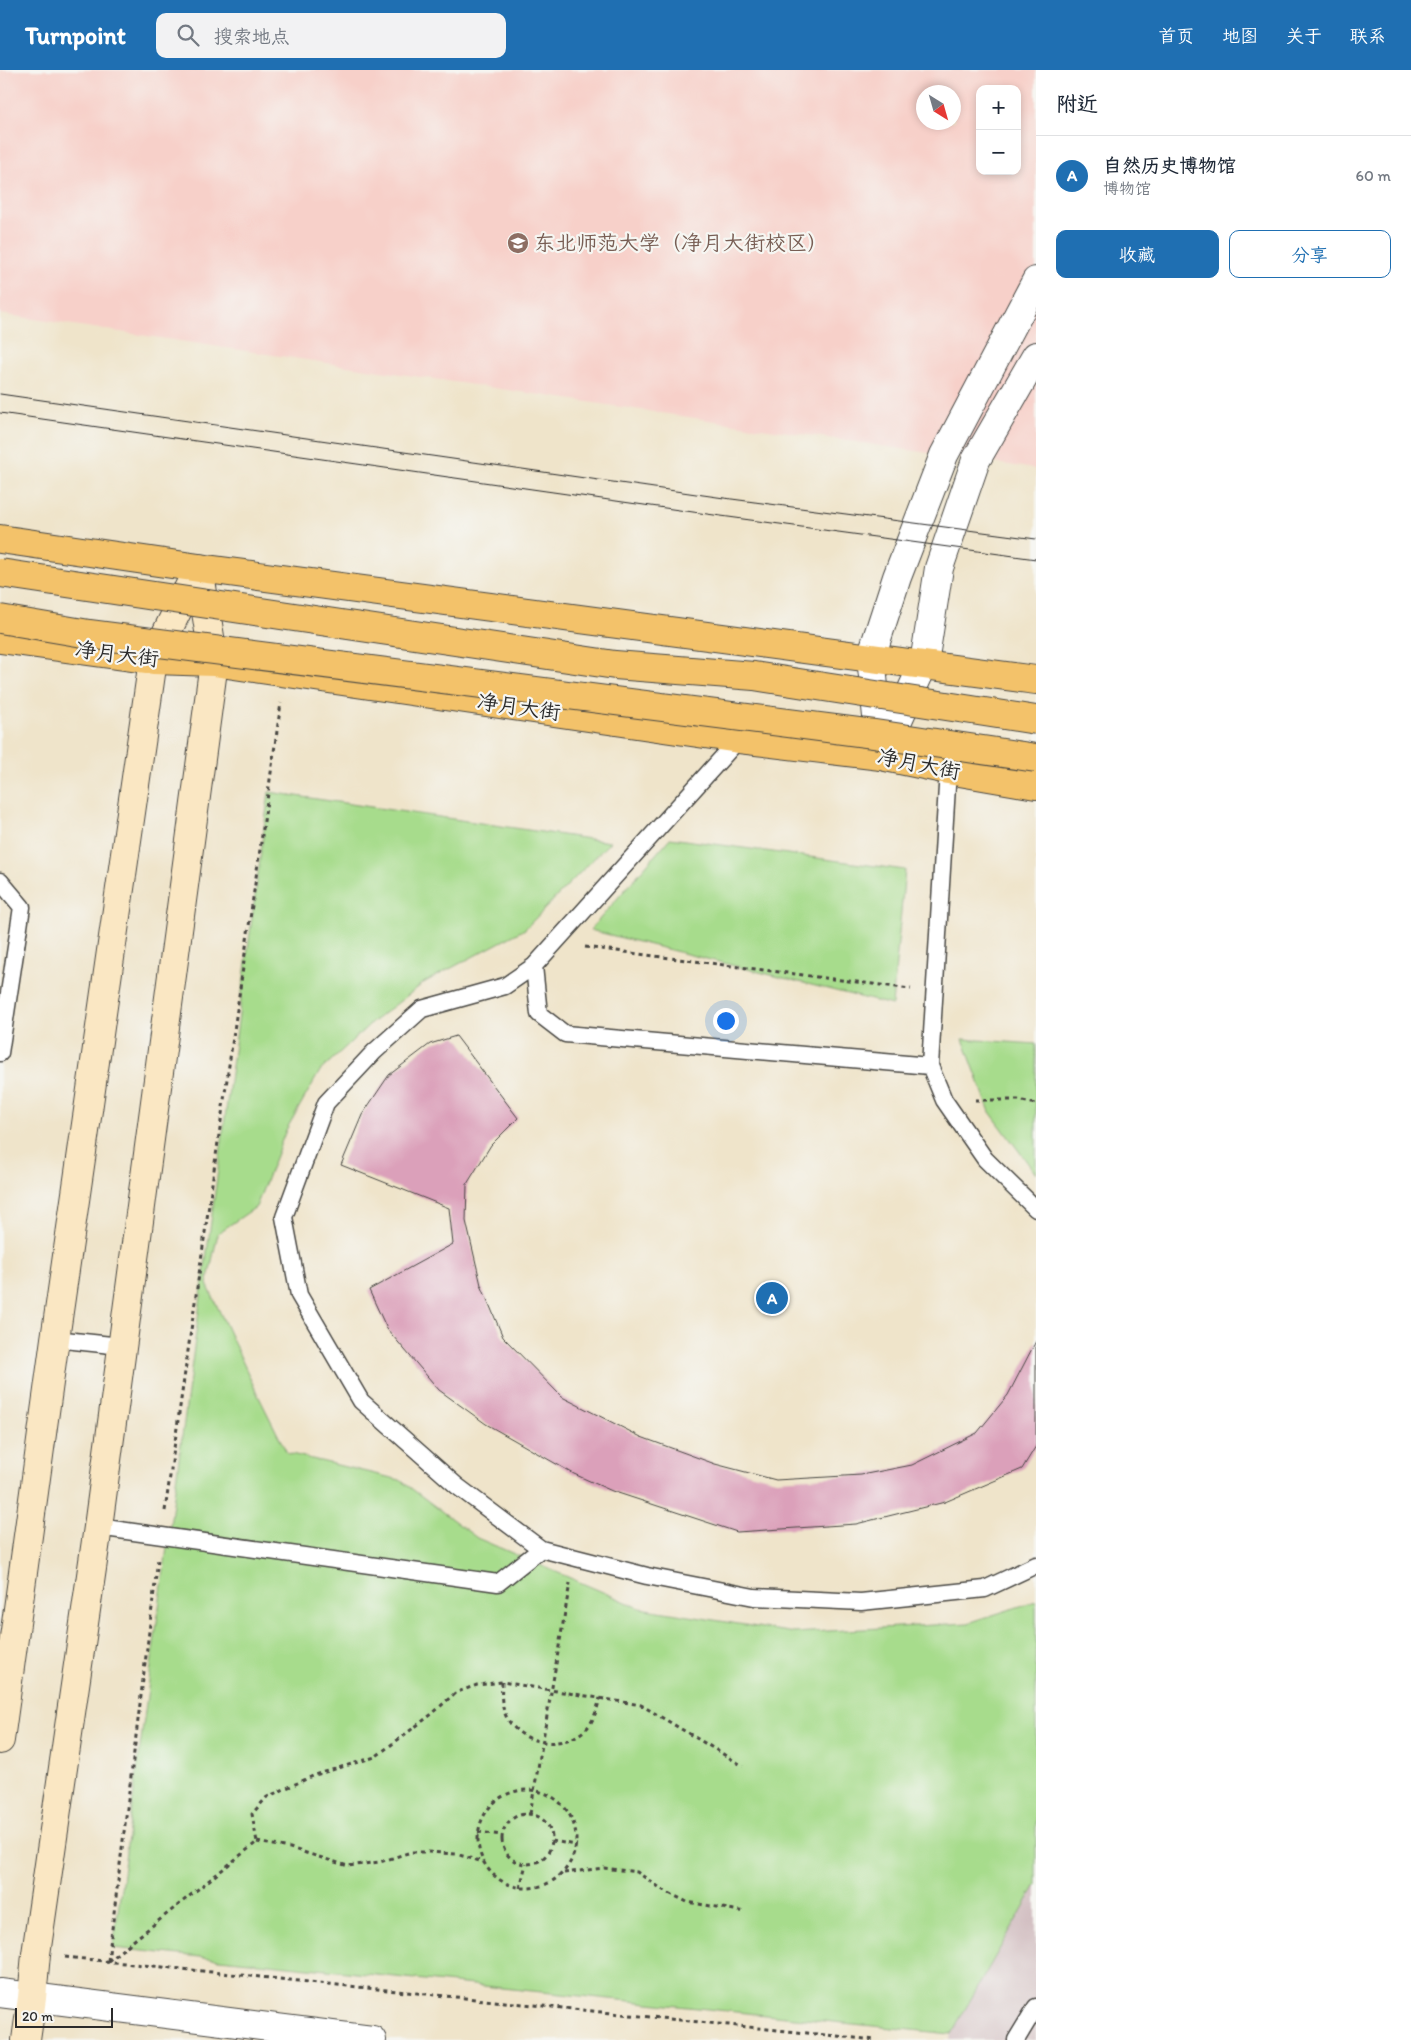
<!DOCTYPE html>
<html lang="zh">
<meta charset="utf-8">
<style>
body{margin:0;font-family:Itim,"LXGW WenKai TC",sans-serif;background:#f2f2f3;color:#1f2937}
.controls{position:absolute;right:15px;top:15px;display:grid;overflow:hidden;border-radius:10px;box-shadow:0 2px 8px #0003}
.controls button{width:45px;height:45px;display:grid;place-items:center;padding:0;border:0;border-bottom:1px solid #e0e1e3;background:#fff;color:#1f2937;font:25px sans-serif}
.compass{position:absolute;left:916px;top:15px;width:45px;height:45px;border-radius:50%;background:#fff;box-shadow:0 2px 8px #0003;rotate:143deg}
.scale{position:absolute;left:15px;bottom:12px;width:98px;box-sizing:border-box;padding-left:5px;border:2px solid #2b2b2b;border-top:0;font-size:14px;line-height:18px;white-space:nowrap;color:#2b2b2b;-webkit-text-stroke:4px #f6f6f2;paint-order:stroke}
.you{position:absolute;left:725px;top:950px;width:18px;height:18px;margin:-12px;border:4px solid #fff;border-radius:50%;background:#1a73e8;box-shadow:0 0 0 8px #1a73e833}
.badge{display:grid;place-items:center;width:32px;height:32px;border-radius:50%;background:#1f6fb2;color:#fff;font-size:16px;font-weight:700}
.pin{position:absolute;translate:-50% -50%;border:2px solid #fff;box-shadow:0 1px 5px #0006}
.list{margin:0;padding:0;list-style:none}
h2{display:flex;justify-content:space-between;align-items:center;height:65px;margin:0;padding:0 20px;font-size:21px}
h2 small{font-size:16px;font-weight:400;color:#747a83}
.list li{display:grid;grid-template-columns:32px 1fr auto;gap:15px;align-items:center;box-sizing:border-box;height:80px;padding:0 20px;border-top:1px solid #e0e1e3}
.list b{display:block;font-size:19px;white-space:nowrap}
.list p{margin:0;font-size:16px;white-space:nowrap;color:#747a83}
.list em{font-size:16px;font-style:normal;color:#747a83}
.actions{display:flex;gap:10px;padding:15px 20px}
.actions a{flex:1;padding:11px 0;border:1px solid #1f6fb2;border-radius:10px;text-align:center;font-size:18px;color:#1f6fb2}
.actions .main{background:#1f6fb2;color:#fff}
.icon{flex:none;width:28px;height:28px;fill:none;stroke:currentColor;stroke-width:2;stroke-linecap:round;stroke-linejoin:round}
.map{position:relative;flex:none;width:1036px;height:1970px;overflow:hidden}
header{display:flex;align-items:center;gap:30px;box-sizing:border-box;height:70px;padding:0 25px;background:#1f6fb2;color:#fff}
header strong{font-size:24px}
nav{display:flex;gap:28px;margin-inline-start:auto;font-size:18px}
.search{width:350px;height:45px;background:#f2f2f3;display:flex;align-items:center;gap:12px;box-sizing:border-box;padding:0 18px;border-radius:10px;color:#747a83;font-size:19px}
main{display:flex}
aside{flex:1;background:#fff}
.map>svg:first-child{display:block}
.built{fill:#f7d0c9;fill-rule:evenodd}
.industrial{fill:#d2bec1}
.green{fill:#a7dc8c;stroke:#69845c}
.building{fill:#dba0ba}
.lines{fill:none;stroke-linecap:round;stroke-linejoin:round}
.lane-casing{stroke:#484743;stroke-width:19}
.street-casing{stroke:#484743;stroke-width:30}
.secondary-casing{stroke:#484743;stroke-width:30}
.primary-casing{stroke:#484743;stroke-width:30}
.path{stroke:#484743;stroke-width:3;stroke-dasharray:4 4;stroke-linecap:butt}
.lane{stroke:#fff;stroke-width:16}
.street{stroke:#fff;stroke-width:28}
.secondary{stroke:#fae7c3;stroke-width:28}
.primary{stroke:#f3c26a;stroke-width:28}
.tram{stroke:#2b2b2b;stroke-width:1}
.highway-bridge-casing{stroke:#484743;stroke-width:30;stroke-linecap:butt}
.highway-bridge{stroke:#f3c26a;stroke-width:28}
.labels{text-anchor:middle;stroke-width:4.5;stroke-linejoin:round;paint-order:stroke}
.education-label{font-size:21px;fill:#785e54;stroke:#f6f6f2;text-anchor:start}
.street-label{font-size:21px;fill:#2b2b2b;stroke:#f6f6f2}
</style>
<header>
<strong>Turnpoint</strong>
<div class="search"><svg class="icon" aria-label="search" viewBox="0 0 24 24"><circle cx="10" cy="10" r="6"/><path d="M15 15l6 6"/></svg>搜索地点</div>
<nav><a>首页</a><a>地图</a><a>关于</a><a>联系</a></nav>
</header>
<main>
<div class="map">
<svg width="1036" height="1970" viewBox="0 0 1036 1970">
<rect width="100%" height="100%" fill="#f6f6f2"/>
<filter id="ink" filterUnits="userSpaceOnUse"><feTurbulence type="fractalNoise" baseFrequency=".02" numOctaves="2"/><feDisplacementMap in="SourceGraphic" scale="10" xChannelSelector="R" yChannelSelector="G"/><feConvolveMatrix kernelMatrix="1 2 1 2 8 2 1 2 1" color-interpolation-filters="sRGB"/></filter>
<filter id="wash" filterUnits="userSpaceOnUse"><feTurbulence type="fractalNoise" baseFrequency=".0096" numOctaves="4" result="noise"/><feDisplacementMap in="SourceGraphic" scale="20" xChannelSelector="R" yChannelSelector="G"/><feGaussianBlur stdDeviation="1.12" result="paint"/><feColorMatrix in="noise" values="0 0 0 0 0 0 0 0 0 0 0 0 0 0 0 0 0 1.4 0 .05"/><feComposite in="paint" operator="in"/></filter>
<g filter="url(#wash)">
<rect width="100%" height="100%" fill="#efe4ca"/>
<path class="built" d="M0,0H1036V399L0,244ZM980,19H1017V101H980ZM924,22H954V52H924Z"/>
<path class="industrial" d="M1036,1815V1970H950L951,1964Z"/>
<path class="green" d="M269,722L610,772L525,859L425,912L369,955L320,1001L286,1060L256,1137L218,1163L207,1214L256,1321L287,1383L400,1410L477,1468L640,1538L794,1563L968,1553L1036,1531V1815L951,1964L113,1878Z
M670,768L905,800L892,935L590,860Z
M963,969L1036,974V1104L990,1042Z"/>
<g id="blocks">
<path class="building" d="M456,966L518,1048L491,1075L467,1114L466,1151L481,1215L503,1267L562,1327L641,1367L715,1394L776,1410L861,1405L912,1395L977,1363L1008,1325L1036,1271V1376L1022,1399L945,1432L856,1454L737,1462L612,1421L574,1404L486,1354L439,1320L387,1259L369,1220L453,1174L449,1138L341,1095L362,1045L389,1005L430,974Z"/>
</g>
</g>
<g filter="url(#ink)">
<use href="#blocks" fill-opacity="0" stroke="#484743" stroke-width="1"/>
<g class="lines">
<g class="lane-casing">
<path id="lane" d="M739,669L534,896L505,916L422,939L374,982L326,1033L284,1147L299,1225L361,1331L457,1416L541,1479L647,1506L754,1527L861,1532L985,1519L1036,1495
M948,700L930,996L944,1030L985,1089L1036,1139
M0,811L22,837L0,983
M534,896L539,944L565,964L930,996
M55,1269L121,1276
M98,1457L498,1513L541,1479
M1016,1970L1036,1937"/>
</g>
<g class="street-casing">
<path id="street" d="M882,685L924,593L939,498L976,390L1036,286
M881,686L871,587L897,507L944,385L1036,211
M0,1923L372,1970"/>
</g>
<g class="secondary-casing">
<path id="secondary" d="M0,1670L55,1269L153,590L192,511
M26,1970L32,1928L36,1884L98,1457L214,592L199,498"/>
</g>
<g class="primary-casing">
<path id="primary" d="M0,469L199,498L1036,610
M0,569L153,590L214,592L739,669L881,686L948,700L1036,715"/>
</g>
<path class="path" d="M585,877L911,919
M975,1030H1018L1036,1034
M165,1441L281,633
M502,1612C502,1618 501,1625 502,1632C507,1672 558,1685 586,1659C594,1651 597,1639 600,1628
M478 1769a49 49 0 1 1 98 0a49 49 0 1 1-98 0Z
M530,1744L570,1513
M502 1769a25 25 0 1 1 50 0a25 25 0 1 1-50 0Z
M478,1762L502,1765
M552,1771L577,1775
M257,1772L290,1778L348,1796L380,1792L411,1782H428L456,1784L483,1792
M564,1803L604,1798L637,1802L663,1820L687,1832L746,1842
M520,1818L526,1794
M65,1887L875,1970
M108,1891L158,1489
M108,1891L257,1772L252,1744L267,1727L315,1705L375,1687L432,1644L455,1623L477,1615L502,1612L641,1635L743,1696"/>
<use href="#lane" class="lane"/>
<use href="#street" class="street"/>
<use href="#secondary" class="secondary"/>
<use href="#primary" class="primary"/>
<path class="tram" d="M0,324L724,428L1036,469
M0,343L721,446L1036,489"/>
<g class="highway-bridge-casing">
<path id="highway-bridge" d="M0,503L615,595L754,606L1036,650
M0,549L89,564L874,664L1036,688"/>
</g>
<use href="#highway-bridge" class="highway-bridge"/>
</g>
</g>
<defs>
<g id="university-disc" transform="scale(1.125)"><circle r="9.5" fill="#8d6e63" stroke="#f6f6f2"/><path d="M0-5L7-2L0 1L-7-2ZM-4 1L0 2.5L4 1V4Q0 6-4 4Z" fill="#fff"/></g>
</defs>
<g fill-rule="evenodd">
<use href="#university-disc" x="518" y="173"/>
</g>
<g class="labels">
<g class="education-label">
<text x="534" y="180">东北师范大学（净月大街校区）</text>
</g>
<g class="street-label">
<text transform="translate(117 584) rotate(7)" y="7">净月大街</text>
<text transform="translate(519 637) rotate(8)" y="7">净月大街</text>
<text transform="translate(919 694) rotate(11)" y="7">净月大街</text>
</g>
</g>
</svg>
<div class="controls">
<button>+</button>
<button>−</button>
</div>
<svg class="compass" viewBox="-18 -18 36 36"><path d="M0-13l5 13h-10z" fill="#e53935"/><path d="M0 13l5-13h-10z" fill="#747a83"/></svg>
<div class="scale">20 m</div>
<div class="you"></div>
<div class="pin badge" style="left:772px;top:1228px">A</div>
</div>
<aside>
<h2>附近<small></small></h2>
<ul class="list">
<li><span class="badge">A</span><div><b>自然历史博物馆</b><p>博物馆</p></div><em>60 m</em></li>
</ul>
<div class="actions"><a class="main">收藏</a><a>分享</a></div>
</aside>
</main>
